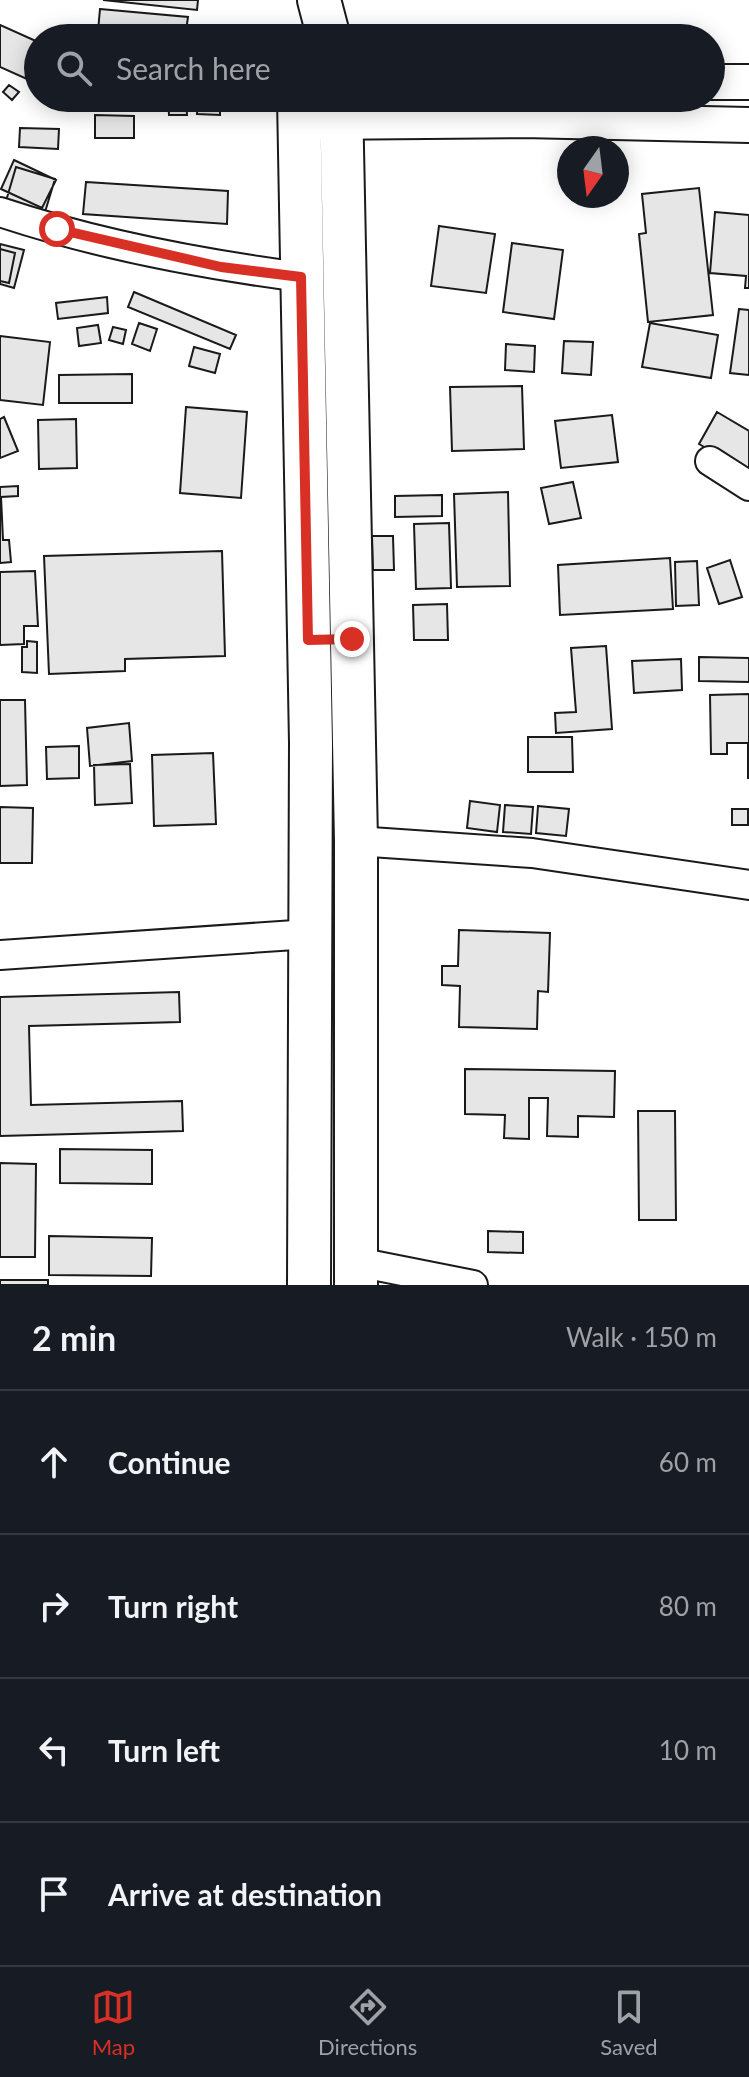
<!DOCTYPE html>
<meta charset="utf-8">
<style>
body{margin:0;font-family:Lato,sans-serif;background:#20242c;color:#f1f3f6}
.compass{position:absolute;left:557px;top:136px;width:72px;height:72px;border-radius:50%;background:#171b24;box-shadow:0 4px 20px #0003;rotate:194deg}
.stop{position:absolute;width:24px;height:24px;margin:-18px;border:6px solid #d93025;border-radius:50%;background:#fff}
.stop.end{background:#d93025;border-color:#fff;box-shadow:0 2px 8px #0008}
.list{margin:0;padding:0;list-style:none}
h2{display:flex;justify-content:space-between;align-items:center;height:104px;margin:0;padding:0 32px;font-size:34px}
h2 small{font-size:26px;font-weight:400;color:#9ea1a6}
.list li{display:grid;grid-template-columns:52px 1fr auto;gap:24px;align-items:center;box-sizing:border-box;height:144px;padding:0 32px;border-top:2px solid #363941}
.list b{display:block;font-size:30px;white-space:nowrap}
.list em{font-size:26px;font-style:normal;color:#9ea1a6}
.icon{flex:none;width:44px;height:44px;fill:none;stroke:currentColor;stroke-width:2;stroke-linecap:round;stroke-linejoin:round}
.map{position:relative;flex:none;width:749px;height:1285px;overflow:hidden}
.search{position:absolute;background:#171b24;box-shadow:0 4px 20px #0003;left:24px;right:24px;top:24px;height:88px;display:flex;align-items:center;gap:20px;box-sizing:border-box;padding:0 28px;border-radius:44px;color:#9ea1a6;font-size:30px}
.sheet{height:680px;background:#171b24}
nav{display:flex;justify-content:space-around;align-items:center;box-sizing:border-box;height:112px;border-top:2px solid #363941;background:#171b24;font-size:22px;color:#9ea1a6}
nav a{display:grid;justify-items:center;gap:4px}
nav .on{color:#d93025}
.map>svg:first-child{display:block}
.building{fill:#e6e6e6;stroke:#1a1a1a;stroke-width:2}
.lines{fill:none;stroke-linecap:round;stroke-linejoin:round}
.minor-casing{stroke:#1a1a1a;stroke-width:32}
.tertiary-casing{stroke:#1a1a1a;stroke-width:38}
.primary-casing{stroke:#1a1a1a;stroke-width:46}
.minor{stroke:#fff;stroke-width:28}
.tertiary{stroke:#fff;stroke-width:34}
.primary{stroke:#fff;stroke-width:42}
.route{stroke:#d93025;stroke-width:10}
</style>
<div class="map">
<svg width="749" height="1285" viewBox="0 0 749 1285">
<rect width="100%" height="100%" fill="#fff"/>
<path class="building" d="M103,0H198L197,10Z
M100,9L188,17L185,38L98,31Z
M0,25L38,42V84L0,67Z
M9,85L19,92L12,100L3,92Z
M93,98H119L120,103L95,108Z
M139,98H158L157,108L138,107Z
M168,98H186L187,115H169Z
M198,98H220V115L197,114Z
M95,115L134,116V138H95Z
M20,128L59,129L58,149L19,147Z
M14,160L56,180L42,208L1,189Z
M16,167L55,179L45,212L6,201Z
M86,182L228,191L227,224L83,214Z
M699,188L713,315L648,322L639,234L646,233L642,194Z
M715,212L749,215V288H745L746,276L710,273Z
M439,226L495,234L486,293L431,286Z
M512,243L563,250L554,319L503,312Z
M0,244L24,250L14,288L0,284Z
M0,249L15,253L9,283L0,281Z
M134,292L236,335L230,349L128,307Z
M107,297L108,313L58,319L56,303Z
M739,309L749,310V375L730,373Z
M139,323L157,329L150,351L132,344Z
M650,323L718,335L711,378L642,367Z
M98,325L101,343L79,346L77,328Z
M113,327L126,330L123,344L109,340Z
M0,336L50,342L43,405L0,400Z
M564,341L593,342L591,375L562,373Z
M506,344L535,346L534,372L505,370Z
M194,347L220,354L215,373L189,366Z
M132,374V403H59V375Z
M522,386L524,449L452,451L450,387Z
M186,407L247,412L241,498L180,493Z
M717,412L749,431V473L699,444Z
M612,415L618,462L561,468L555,421Z
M4,417L18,451L0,458V419Z
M76,419L77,468L39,469L38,420Z
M573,482L581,518L549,524L541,488Z
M18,486V496L1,497L3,540H9L11,562L0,563V487Z
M508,492L510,586L457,587L454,494Z
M442,495V516L395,517V496Z
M449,523L451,588L416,589L414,524Z
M372,536H393L394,570H373Z
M222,551L225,656L125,659V671L49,674L44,556Z
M670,558L673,609L560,615L558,565Z
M730,560L742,597L719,604L707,568Z
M697,561L699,605L676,606L675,562Z
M35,571L38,626H24V644L0,645V572Z
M447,604L448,640H414L413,605Z
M27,641L37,642V673L22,672V647H27Z
M606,646L612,729L556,733L555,713L576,712L571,648Z
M699,657L749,658V682L699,681Z
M681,659L682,690L634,693L632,661Z
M749,694V778H748V743H727V754H711L710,695Z
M0,700H25L27,785L0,786Z
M129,723L132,761L90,766L87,728Z
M528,737H572L573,772H528Z
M79,746V778L47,779L46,747Z
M213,753L216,824L154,826L152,755Z
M130,764L132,803L95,805L94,765Z
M470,801L500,805L497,832L467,828Z
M505,805L533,807L531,834L503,832Z
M538,806L569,809L566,836L536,833Z
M0,807L33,808L32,863H0Z
M732,809H748V825H732Z
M459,930L550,933L548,992L538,991L537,1029L459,1027L460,986L442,985V966H458Z
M179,992L180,1022L29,1026L31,1105L182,1101L183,1131L0,1136V997Z
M465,1069L615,1071L614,1117L578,1116V1137L547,1136L548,1098H529V1139L504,1138L505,1115L465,1114Z
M638,1111H675L676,1220H639Z
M60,1149L152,1150V1184L60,1183Z
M0,1163L36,1164L35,1257H0Z
M488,1231L523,1232V1253L488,1252Z
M49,1236L152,1238L151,1276L49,1275Z
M0,1280H48V1285H0Z"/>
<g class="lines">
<g class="minor-casing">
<path id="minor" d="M0,212C96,244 201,264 301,277
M710,461L749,486
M356,841L532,853L749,885
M0,955L310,934
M357,1262L473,1285"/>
</g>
<g class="tertiary-casing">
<path id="tertiary" d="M711,82H749
M315,122L523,120L749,125"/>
</g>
<g class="primary-casing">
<path id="primary" d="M319,0L329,38
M299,98L311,743L309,1285
M341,98L356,841V1285"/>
</g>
<use href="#minor" class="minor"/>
<use href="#tertiary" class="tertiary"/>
<use href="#primary" class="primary"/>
</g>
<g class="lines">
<path class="route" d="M57,229L221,267L301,277L308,640L352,639"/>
</g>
</svg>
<svg class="compass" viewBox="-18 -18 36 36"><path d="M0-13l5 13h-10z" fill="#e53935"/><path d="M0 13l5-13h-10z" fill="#9ea1a6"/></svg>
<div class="stop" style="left:57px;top:229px"></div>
<div class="stop end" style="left:352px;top:639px"></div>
<div class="search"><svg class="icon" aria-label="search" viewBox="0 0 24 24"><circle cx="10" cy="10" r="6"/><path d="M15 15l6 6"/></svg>Search here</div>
</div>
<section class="sheet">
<h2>2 min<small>Walk · 150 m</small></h2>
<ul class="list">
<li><svg class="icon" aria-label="ahead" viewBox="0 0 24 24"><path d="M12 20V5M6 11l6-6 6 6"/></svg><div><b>Continue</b></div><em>60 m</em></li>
<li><svg class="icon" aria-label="right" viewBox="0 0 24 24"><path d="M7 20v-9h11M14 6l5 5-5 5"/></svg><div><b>Turn right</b></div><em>80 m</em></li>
<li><svg class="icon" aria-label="left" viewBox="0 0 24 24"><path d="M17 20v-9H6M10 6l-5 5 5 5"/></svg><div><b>Turn left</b></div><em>10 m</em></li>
<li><svg class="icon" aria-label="arrive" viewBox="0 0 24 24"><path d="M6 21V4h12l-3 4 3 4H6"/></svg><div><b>Arrive at destination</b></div></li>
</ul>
</section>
<nav>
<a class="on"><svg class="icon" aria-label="map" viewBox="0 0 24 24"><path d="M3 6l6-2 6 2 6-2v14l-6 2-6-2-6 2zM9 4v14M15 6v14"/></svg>Map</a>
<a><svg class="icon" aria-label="directions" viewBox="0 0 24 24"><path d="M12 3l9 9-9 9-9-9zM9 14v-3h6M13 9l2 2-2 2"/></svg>Directions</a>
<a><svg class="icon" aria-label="saved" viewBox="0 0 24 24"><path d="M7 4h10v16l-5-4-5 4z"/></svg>Saved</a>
</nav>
